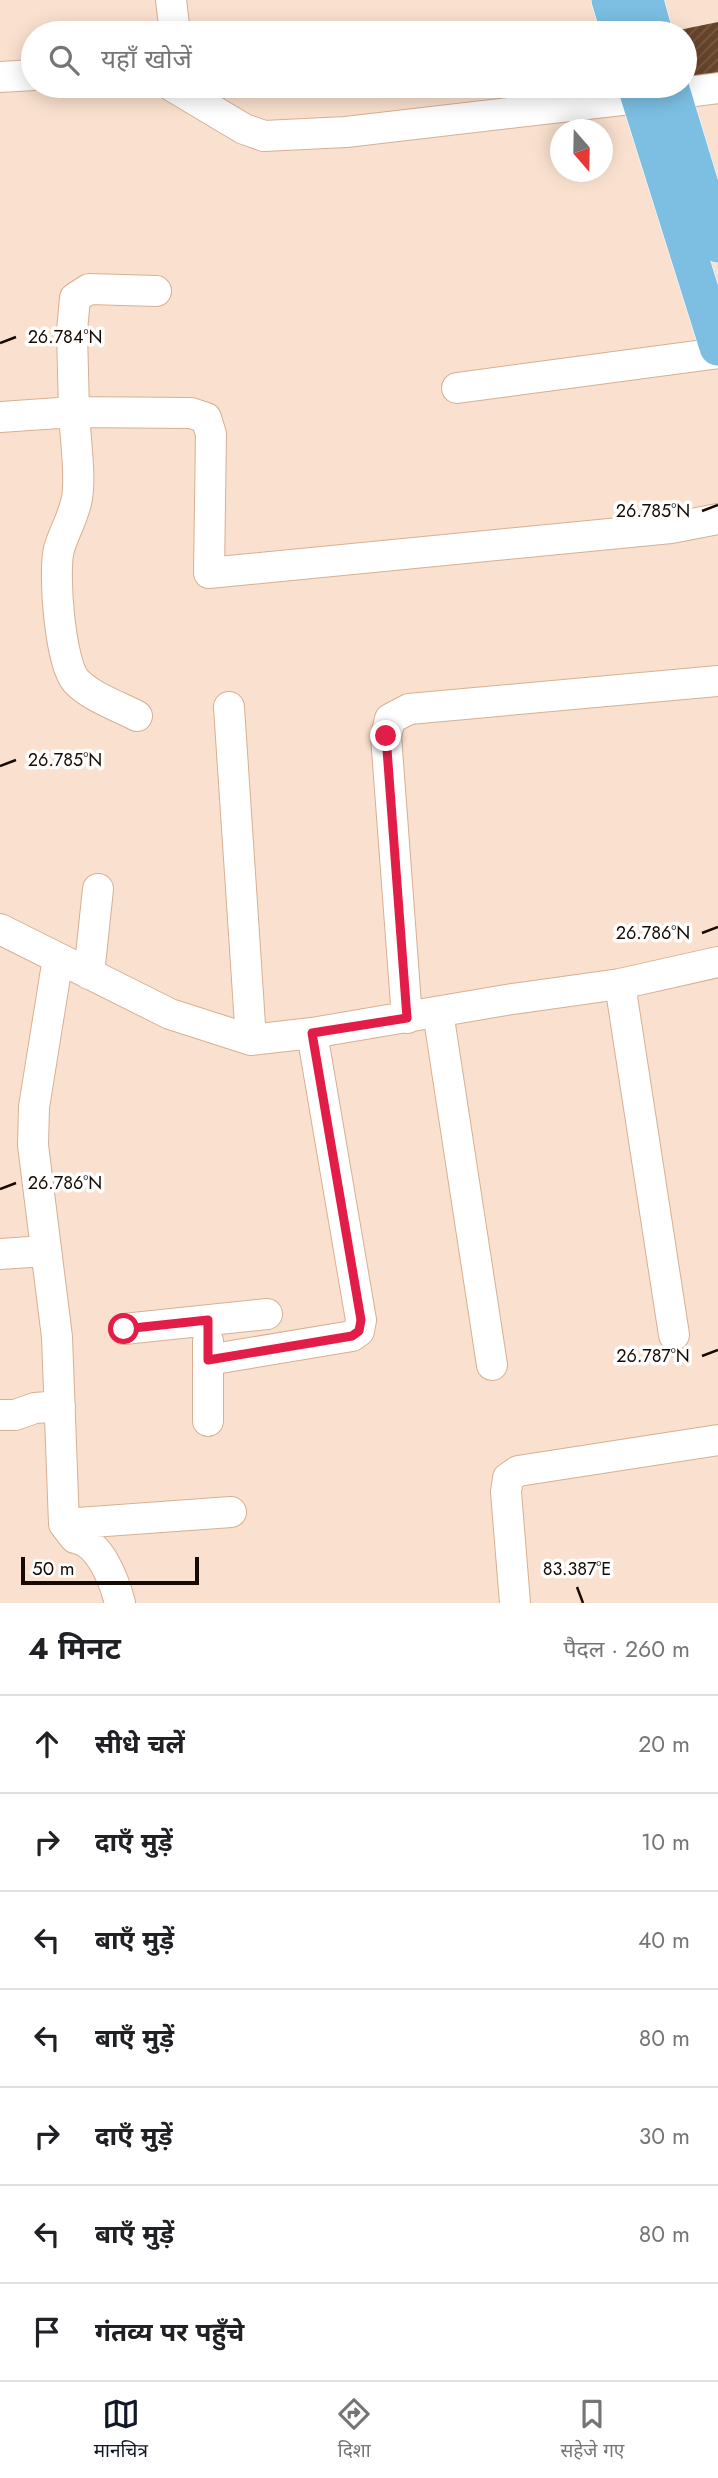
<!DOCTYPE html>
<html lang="hi">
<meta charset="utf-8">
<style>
body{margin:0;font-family:Jost,"Noto Sans Devanagari",sans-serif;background:#f2f2f2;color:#202124}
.compass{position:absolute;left:550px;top:119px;width:63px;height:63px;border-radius:50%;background:#fff;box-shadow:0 4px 18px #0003;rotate:160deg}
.scale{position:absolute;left:21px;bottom:18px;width:178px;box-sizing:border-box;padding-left:7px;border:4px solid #170a02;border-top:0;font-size:19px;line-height:24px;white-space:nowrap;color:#170a02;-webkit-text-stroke:5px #fff;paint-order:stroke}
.stop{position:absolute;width:21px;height:21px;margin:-16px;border:5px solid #e11d48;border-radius:50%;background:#fff}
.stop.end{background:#e11d48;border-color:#fff;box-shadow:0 2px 7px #0008}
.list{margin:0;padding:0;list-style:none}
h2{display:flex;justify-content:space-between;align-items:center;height:91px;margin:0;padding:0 28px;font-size:30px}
h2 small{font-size:23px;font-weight:400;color:#757577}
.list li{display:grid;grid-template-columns:46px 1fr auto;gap:21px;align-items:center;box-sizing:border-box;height:98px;padding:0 28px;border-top:2px solid #e0e0e0}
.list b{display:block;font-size:26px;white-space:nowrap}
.list em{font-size:23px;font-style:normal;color:#757577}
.icon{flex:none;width:38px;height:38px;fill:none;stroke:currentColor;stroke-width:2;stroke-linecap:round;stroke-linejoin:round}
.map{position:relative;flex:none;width:718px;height:1603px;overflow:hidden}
.search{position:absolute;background:#fff;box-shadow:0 4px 18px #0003;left:21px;right:21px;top:21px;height:77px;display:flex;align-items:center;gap:18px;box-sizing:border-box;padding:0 24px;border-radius:38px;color:#757577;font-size:26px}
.sheet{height:777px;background:#fff}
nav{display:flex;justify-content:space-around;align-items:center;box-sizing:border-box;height:98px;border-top:2px solid #e0e0e0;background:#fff;font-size:19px;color:#757577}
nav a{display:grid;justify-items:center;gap:4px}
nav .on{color:#111827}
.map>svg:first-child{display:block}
.building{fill:url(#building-hatch)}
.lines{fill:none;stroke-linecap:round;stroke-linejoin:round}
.minor-casing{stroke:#d7af92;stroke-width:32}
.major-casing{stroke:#fff;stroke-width:38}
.minor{stroke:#fff;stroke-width:30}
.major{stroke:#7cbfe3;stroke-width:37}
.route{stroke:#e11d48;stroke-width:9}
.ticks{fill:none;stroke:#170a02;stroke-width:2.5}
.ticks-label{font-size:18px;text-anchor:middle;fill:#170a02;stroke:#fff;stroke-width:7;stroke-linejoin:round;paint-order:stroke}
</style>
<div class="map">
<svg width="718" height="1603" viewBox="0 0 718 1603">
<defs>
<pattern id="building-hatch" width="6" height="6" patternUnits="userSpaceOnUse" patternTransform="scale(1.75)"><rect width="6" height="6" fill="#66442a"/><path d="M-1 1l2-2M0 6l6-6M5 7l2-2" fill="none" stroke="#775b45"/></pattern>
</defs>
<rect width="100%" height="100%" fill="#fae1cf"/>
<path class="building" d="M718,22V78L691,84L685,55V33H680L679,30Z"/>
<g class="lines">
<g class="minor-casing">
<path id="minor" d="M171,0L175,33
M0,77L33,75
M172,86L244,129L264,136L346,132L639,98
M672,94L718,88
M156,291L89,289L75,298L72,331L74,412L191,413L206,418L211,434L209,573L671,528L718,519
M457,388L718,353
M0,417L74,412C75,435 81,477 77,498C74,516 64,532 59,549C53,573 60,663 76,681C91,697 118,706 137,716
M229,707L251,1040
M0,929L170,1014L251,1040L312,1033L506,1000L620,984L718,962
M58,958L34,1107L33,1145L57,1337L64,1524L75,1538C100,1542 114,1580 120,1603
M89,974L98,889
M620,984L674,1335
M438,1012L492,1365
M407,1018L386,736L390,719L409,709L718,681
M0,1254L45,1251
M124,1329L267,1314
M208,1341V1421
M208,1360L352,1336L359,1331L361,1320L312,1033
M0,1415H15L35,1408L60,1406
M64,1524L231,1512
M515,1603L506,1492L508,1478L518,1471L718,1440"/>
</g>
<g class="major-casing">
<path id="major" d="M610,0L620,33
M645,0L654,33
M636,86L718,347
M670,86L718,244"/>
</g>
<use href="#minor" class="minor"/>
<use href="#major" class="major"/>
</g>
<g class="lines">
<path class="route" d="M124,1329L208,1320V1360L352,1336L359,1331L361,1320L312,1033L407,1018L386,736"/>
</g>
<path class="ticks" d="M0,343L16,337M702,511L718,505M0,766L16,760M702,933L718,927M0,1189L16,1183M702,1356L718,1350M577,1587L583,1603"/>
<g class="ticks-label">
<text x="65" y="343">26.784°N</text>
<text x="653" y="517">26.785°N</text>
<text x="65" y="766">26.785°N</text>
<text x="653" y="939">26.786°N</text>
<text x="65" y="1189">26.786°N</text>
<text x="653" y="1362">26.787°N</text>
<text x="577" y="1575">83.387°E</text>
</g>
</svg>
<svg class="compass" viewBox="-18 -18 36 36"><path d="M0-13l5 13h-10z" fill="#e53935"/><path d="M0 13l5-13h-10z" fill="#757577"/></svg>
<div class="scale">50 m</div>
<div class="stop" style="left:124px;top:1329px"></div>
<div class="stop end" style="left:386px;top:736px"></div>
<div class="search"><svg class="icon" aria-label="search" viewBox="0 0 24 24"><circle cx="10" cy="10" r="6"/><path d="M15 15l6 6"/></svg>यहाँ खोजें</div>
</div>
<section class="sheet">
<h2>4 मिनट<small>पैदल · 260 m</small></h2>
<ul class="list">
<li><svg class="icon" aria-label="ahead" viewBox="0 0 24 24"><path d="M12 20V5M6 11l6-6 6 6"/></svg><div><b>सीधे चलें</b></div><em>20 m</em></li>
<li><svg class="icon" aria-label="right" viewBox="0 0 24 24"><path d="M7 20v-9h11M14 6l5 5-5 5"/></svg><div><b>दाएँ मुड़ें</b></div><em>10 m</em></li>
<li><svg class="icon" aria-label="left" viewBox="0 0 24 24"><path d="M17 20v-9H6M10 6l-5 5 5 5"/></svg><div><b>बाएँ मुड़ें</b></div><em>40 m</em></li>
<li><svg class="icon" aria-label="left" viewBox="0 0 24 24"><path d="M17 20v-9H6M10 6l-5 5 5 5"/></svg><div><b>बाएँ मुड़ें</b></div><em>80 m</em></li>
<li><svg class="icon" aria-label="right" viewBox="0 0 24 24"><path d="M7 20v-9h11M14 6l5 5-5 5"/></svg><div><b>दाएँ मुड़ें</b></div><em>30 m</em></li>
<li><svg class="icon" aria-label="left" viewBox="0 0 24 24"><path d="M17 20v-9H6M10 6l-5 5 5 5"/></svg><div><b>बाएँ मुड़ें</b></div><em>80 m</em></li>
<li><svg class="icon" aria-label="arrive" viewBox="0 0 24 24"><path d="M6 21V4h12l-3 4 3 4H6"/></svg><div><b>गंतव्य पर पहुँचे</b></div></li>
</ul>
</section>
<nav>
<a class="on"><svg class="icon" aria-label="map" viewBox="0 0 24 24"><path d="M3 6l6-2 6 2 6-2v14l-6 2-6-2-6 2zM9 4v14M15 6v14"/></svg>मानचित्र</a>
<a><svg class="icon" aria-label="directions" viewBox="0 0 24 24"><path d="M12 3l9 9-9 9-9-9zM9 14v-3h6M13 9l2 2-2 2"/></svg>दिशा</a>
<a><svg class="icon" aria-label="saved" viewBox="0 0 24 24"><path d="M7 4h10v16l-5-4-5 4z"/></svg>सहेजे गए</a>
</nav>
